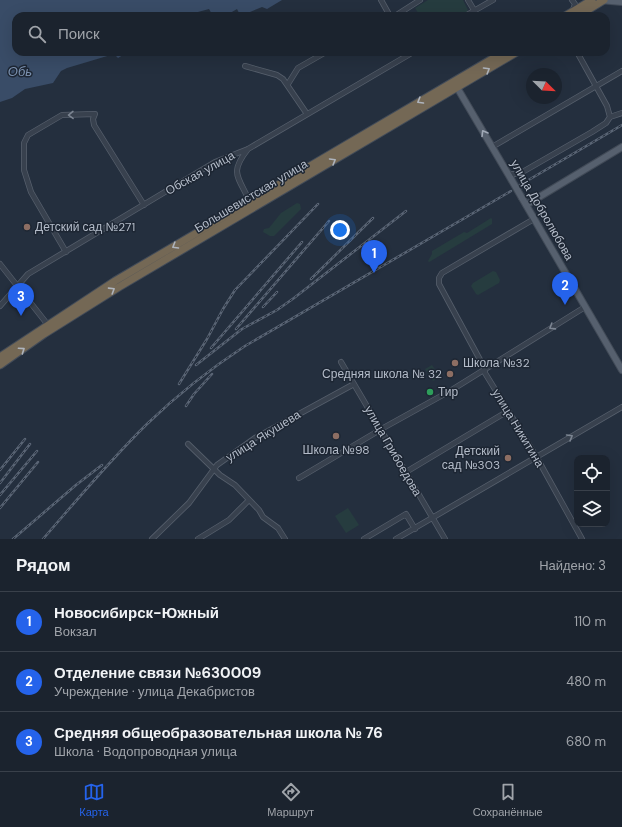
<!DOCTYPE html>
<html lang="ru">
<meta charset="utf-8">
<style>
body{margin:0;font-family:"DM Sans",sans-serif;background:#242b36;color:#f1f3f6}
.controls{position:absolute;right:12px;bottom:12px;display:grid;overflow:hidden;border-radius:8px;box-shadow:0 4px 16px #0002}
.controls button{width:36px;height:36px;display:grid;place-items:center;padding:0;border:0;border-bottom:1px solid #39404a;background:#1b232e;color:#f1f3f6;font:20px sans-serif}
.compass{position:absolute;left:526px;top:68px;width:36px;height:36px;border-radius:50%;background:#1b232e;box-shadow:0 4px 16px #0002;rotate:114deg}
.you{position:absolute;left:340px;top:230px;width:14px;height:14px;margin:-10px;border:3px solid #fff;border-radius:50%;background:#1a73e8;box-shadow:0 0 0 6px #1a73e833}
.badge{display:grid;place-items:center;width:26px;height:26px;border-radius:50%;background:#2563eb;color:#fff;font-size:13px;font-weight:700}
.pin{position:absolute;translate:-50% -33px;filter:drop-shadow(0 1px 2px #0008)}
.pin::after{content:'';position:absolute;top:21px;width:14px;height:12px;background:inherit;clip-path:polygon(0 0,100% 0,50% 100%)}
.list{margin:0;padding:0;list-style:none}
h2{display:flex;justify-content:space-between;align-items:center;height:52px;margin:0;padding:0 16px;font-size:17px}
h2 small{font-size:13px;font-weight:400;color:#a0a4aa}
.list li{display:grid;grid-template-columns:26px 1fr auto;gap:12px;align-items:center;box-sizing:border-box;height:60px;padding:0 16px;border-top:1px solid #39404a}
.list b{display:block;font-size:15px;white-space:nowrap}
.list p{margin:0;font-size:13px;white-space:nowrap;color:#a0a4aa}
.list em{font-size:13px;font-style:normal;color:#a0a4aa}
.icon{flex:none;width:22px;height:22px;fill:none;stroke:currentColor;stroke-width:2;stroke-linecap:round;stroke-linejoin:round}
.map{position:relative;flex:none;width:622px;height:539px;overflow:hidden}
.search{position:absolute;background:#1b232e;box-shadow:0 4px 16px #0002;left:12px;right:12px;top:12px;height:44px;display:flex;align-items:center;gap:10px;box-sizing:border-box;padding:0 14px;border-radius:12px;color:#a0a4aa;font-size:15px}
.sheet{height:232px;background:#1b232e}
nav{display:flex;justify-content:space-around;align-items:center;box-sizing:border-box;height:56px;border-top:1px solid #39404a;background:#1b232e;font-size:11px;color:#a0a4aa}
nav a{display:grid;justify-items:center;gap:2px}
nav .on{color:#2563eb}
.map>svg:first-child{display:block}
.green{fill:#263c3f}
.water{fill:#394c67}
.lines{fill:none;stroke-linecap:round;stroke-linejoin:round}
.minor-casing{stroke:#565f6c;stroke-width:6}
.major-casing{stroke:#414a57;stroke-width:8}
.highway-casing{stroke:#434c59;stroke-width:9}
.minor{stroke:#38414e;stroke-width:4.5}
.major{stroke:#56606e;stroke-width:6}
.highway{stroke:#746855;stroke-width:7}
.rail-casing{stroke:#5a6575;stroke-width:2.5}
.rail{stroke:#1d2633;stroke-width:1;stroke-dasharray:3;stroke-linecap:butt}
.major-bridge-casing{stroke:#414a57;stroke-width:8;stroke-linecap:butt}
.major-bridge{stroke:#56606e;stroke-width:6}
.oneway{stroke:#aeb4bd}
.oneway2{stroke:#7c8592}
.oneway3{stroke:#a1aab7}
.education-dot{fill:#8d6e63;stroke:#1d2633;stroke-width:1.5}
.leisure-dot{fill:#2e9e5b;stroke:#1d2633;stroke-width:1.5}
.labels{text-anchor:middle;stroke-width:3;stroke-linejoin:round;paint-order:stroke}
.street-label{font-size:12px;fill:#b4bcc9;stroke:#1d2633}
.poi-label{font-size:12px;fill:#b4bcc9;stroke:#1d2633;text-anchor:start}
.water-label{font-size:13px;font-style:italic;fill:#7c92b1;stroke:#1d2633}
</style>
<div class="map">
<svg width="622" height="539" viewBox="0 0 622 539">
<rect width="100%" height="100%" fill="#242f3e"/>
<path class="green" d="M428,0H463L468,10L466,13L460,16H420L415,8Z
M297,203L300,204L301,209L274,236H270L263,232L264,229L269,228L281,213Z
M491,218L492,219V224L431,261L429,262L428,261L432,254V251L464,232L467,233Z
M493,271L496,272L500,280L499,283L478,295L476,294L471,286L473,283Z
M432,365L440,377L433,381L425,369Z
M348,508L359,525L346,533L335,516Z"/>
<path class="water" d="M0,0H282L267,9L262,7L250,12L239,13L237,9L225,16H213L209,9L183,16H16V52H123V55L118,58L114,54L67,68L61,71L53,83L25,89L12,98L0,102Z"/>
<g class="lines">
<g class="minor-casing">
<path id="minor" d="M381,0L390,16
M468,0L474,10
M572,0L575,4L573,10
M395,16L420,0
M465,16L493,0
M577,52L607,106L610,117
M245,66L277,75L283,79L307,114
M288,84L298,68L326,52
M492,147L622,71
M248,149C229,173 238,176 250,202
M509,174H519L592,132L606,123L610,117L622,113
M534,219L442,273L439,278V284L485,369V373L536,456L582,539
M66,252L31,192L24,170V143L28,135L62,115L95,114L93,119L94,125L144,205
M0,264L48,325
M0,306L28,274L215,162L248,149L410,54V52
M341,362L445,539
M188,444L220,475L235,485L259,510L263,517L278,528L285,539
M406,472L508,411
M299,478L385,427L450,391L585,307
M152,539L189,503L217,465L255,438L354,384
M198,539L229,520L249,500
M364,539L406,514L415,529
M396,539L622,407"/>
</g>
<g class="major-casing">
<path id="major" d="M600,0L622,2
M455,84L511,179
M522,198L622,370
M526,205L622,147"/>
</g>
<g class="highway-casing">
<path id="highway" d="M565,16L592,0
M578,16L604,0
M0,357L115,281L504,52
M0,365L44,334L119,287L517,52"/>
</g>
<use href="#minor" class="minor"/>
<use href="#major" class="major"/>
<use href="#highway" class="highway"/>
<g class="rail-casing">
<path id="rail" d="M520,185L622,125
M311,279L373,218
M263,307L277,292
M236,329L329,221
M211,348L302,242
M196,365L242,329L277,310L294,298L406,211
M179,384L207,339L223,309L235,290L318,204
M186,406L194,394L212,374
M0,470L25,439
M0,483L30,444
M0,495L37,451
M0,508L38,462
M13,539L76,485L102,465
M43,539C77,500 110,460 147,424C177,395 210,369 245,346L511,191"/>
</g>
<use href="#rail" class="rail"/>
<g class="major-bridge-casing">
<path id="major-bridge" d="M511,179L522,198"/>
</g>
<use href="#major-bridge" class="major-bridge"/>
</g>
<defs><path id="oneway-chevron" d="M-2-3.5L2.5 0L-2 3.5" fill="none" stroke-width="1.6" stroke-linecap="round" stroke-linejoin="round"/></defs>
<g class="oneway">
<use href="#oneway-chevron" transform="translate(487 70) rotate(-31)"/>
<use href="#oneway-chevron" transform="translate(420 101) rotate(150)"/>
<use href="#oneway-chevron" transform="translate(333 161) rotate(-30)"/>
<use href="#oneway-chevron" transform="translate(175 246) rotate(149)"/>
<use href="#oneway-chevron" transform="translate(112 290) rotate(-32)"/>
<use href="#oneway-chevron" transform="translate(22 350) rotate(-34)"/>
</g>
<g class="oneway2">
<use href="#oneway-chevron" transform="translate(71 115) rotate(179)"/>
<use href="#oneway-chevron" transform="translate(552 327) rotate(148)"/>
<use href="#oneway-chevron" transform="translate(570 437) rotate(-30)"/>
</g>
<use class="oneway3" href="#oneway-chevron" transform="translate(484 133) rotate(-121)"/>
<g class="education-dot">
<circle cx="27" cy="227" r="4"/>
<circle cx="455" cy="363" r="4"/>
<circle cx="450" cy="374" r="4"/>
<circle cx="336" cy="436" r="4"/>
<circle cx="508" cy="458" r="4"/>
</g>
<circle class="leisure-dot" cx="430" cy="392" r="4"/>
<g class="labels">
<g class="street-label">
<text transform="translate(200 173) rotate(-29)" y="4">Обская улица</text>
<text transform="translate(251 196) rotate(-31)" y="4">Большевистская улица</text>
<text transform="translate(542 210) rotate(60)" y="4">улица Добролюбова</text>
<text transform="translate(518 428) rotate(59)" y="4">улица Никитина</text>
<text transform="translate(263 436) rotate(-32)" y="4">улица Якушева</text>
<text transform="translate(393 451) rotate(60)" y="4">улица Грибоедова</text>
</g>
<g class="poi-label">
<text x="35" y="231">Детский сад №271</text>
<text x="463" y="367">Школа №32</text>
<text x="442" y="378" text-anchor="end">Средняя школа № 32</text>
<text x="438" y="396">Тир</text>
<text x="336" y="454" text-anchor="middle">Школа №98</text>
<text x="500" y="455" text-anchor="end">Детский<tspan x="500" dy="14">сад №303</tspan></text>
</g>
<g class="water-label">
<text x="20" y="76">Обь</text>
</g>
</g>
</svg>
<div class="controls">
<button><svg class="icon" aria-label="locate" viewBox="0 0 24 24"><circle cx="12" cy="12" r="6"/><path d="M12 2v4M12 18v4M2 12h4M18 12h4"/></svg></button>
<button><svg class="icon" aria-label="layers" viewBox="0 0 24 24"><path d="M12 4l9 5-9 5-9-5zM3 14l9 5 9-5"/></svg></button>
</div>
<svg class="compass" viewBox="-18 -18 36 36"><path d="M0-13l5 13h-10z" fill="#e53935"/><path d="M0 13l5-13h-10z" fill="#a0a4aa"/></svg>
<div class="you"></div>
<div class="pin badge" style="left:374px;top:273px">1</div>
<div class="pin badge" style="left:565px;top:305px">2</div>
<div class="pin badge" style="left:21px;top:316px">3</div>
<div class="search"><svg class="icon" aria-label="search" viewBox="0 0 24 24"><circle cx="10" cy="10" r="6"/><path d="M15 15l6 6"/></svg>Поиск</div>
</div>
<section class="sheet">
<h2>Рядом<small>Найдено: 3</small></h2>
<ul class="list">
<li><span class="badge">1</span><div><b>Новосибирск-Южный</b><p>Вокзал</p></div><em>110 m</em></li>
<li><span class="badge">2</span><div><b>Отделение связи №630009</b><p>Учреждение · улица Декабристов</p></div><em>480 m</em></li>
<li><span class="badge">3</span><div><b>Средняя общеобразовательная школа № 76</b><p>Школа · Водопроводная улица</p></div><em>680 m</em></li>
</ul>
</section>
<nav>
<a class="on"><svg class="icon" aria-label="map" viewBox="0 0 24 24"><path d="M3 6l6-2 6 2 6-2v14l-6 2-6-2-6 2zM9 4v14M15 6v14"/></svg>Карта</a>
<a><svg class="icon" aria-label="directions" viewBox="0 0 24 24"><path d="M12 3l9 9-9 9-9-9zM9 14v-3h6M13 9l2 2-2 2"/></svg>Маршрут</a>
<a><svg class="icon" aria-label="saved" viewBox="0 0 24 24"><path d="M7 4h10v16l-5-4-5 4z"/></svg>Сохранённые</a>
</nav>
